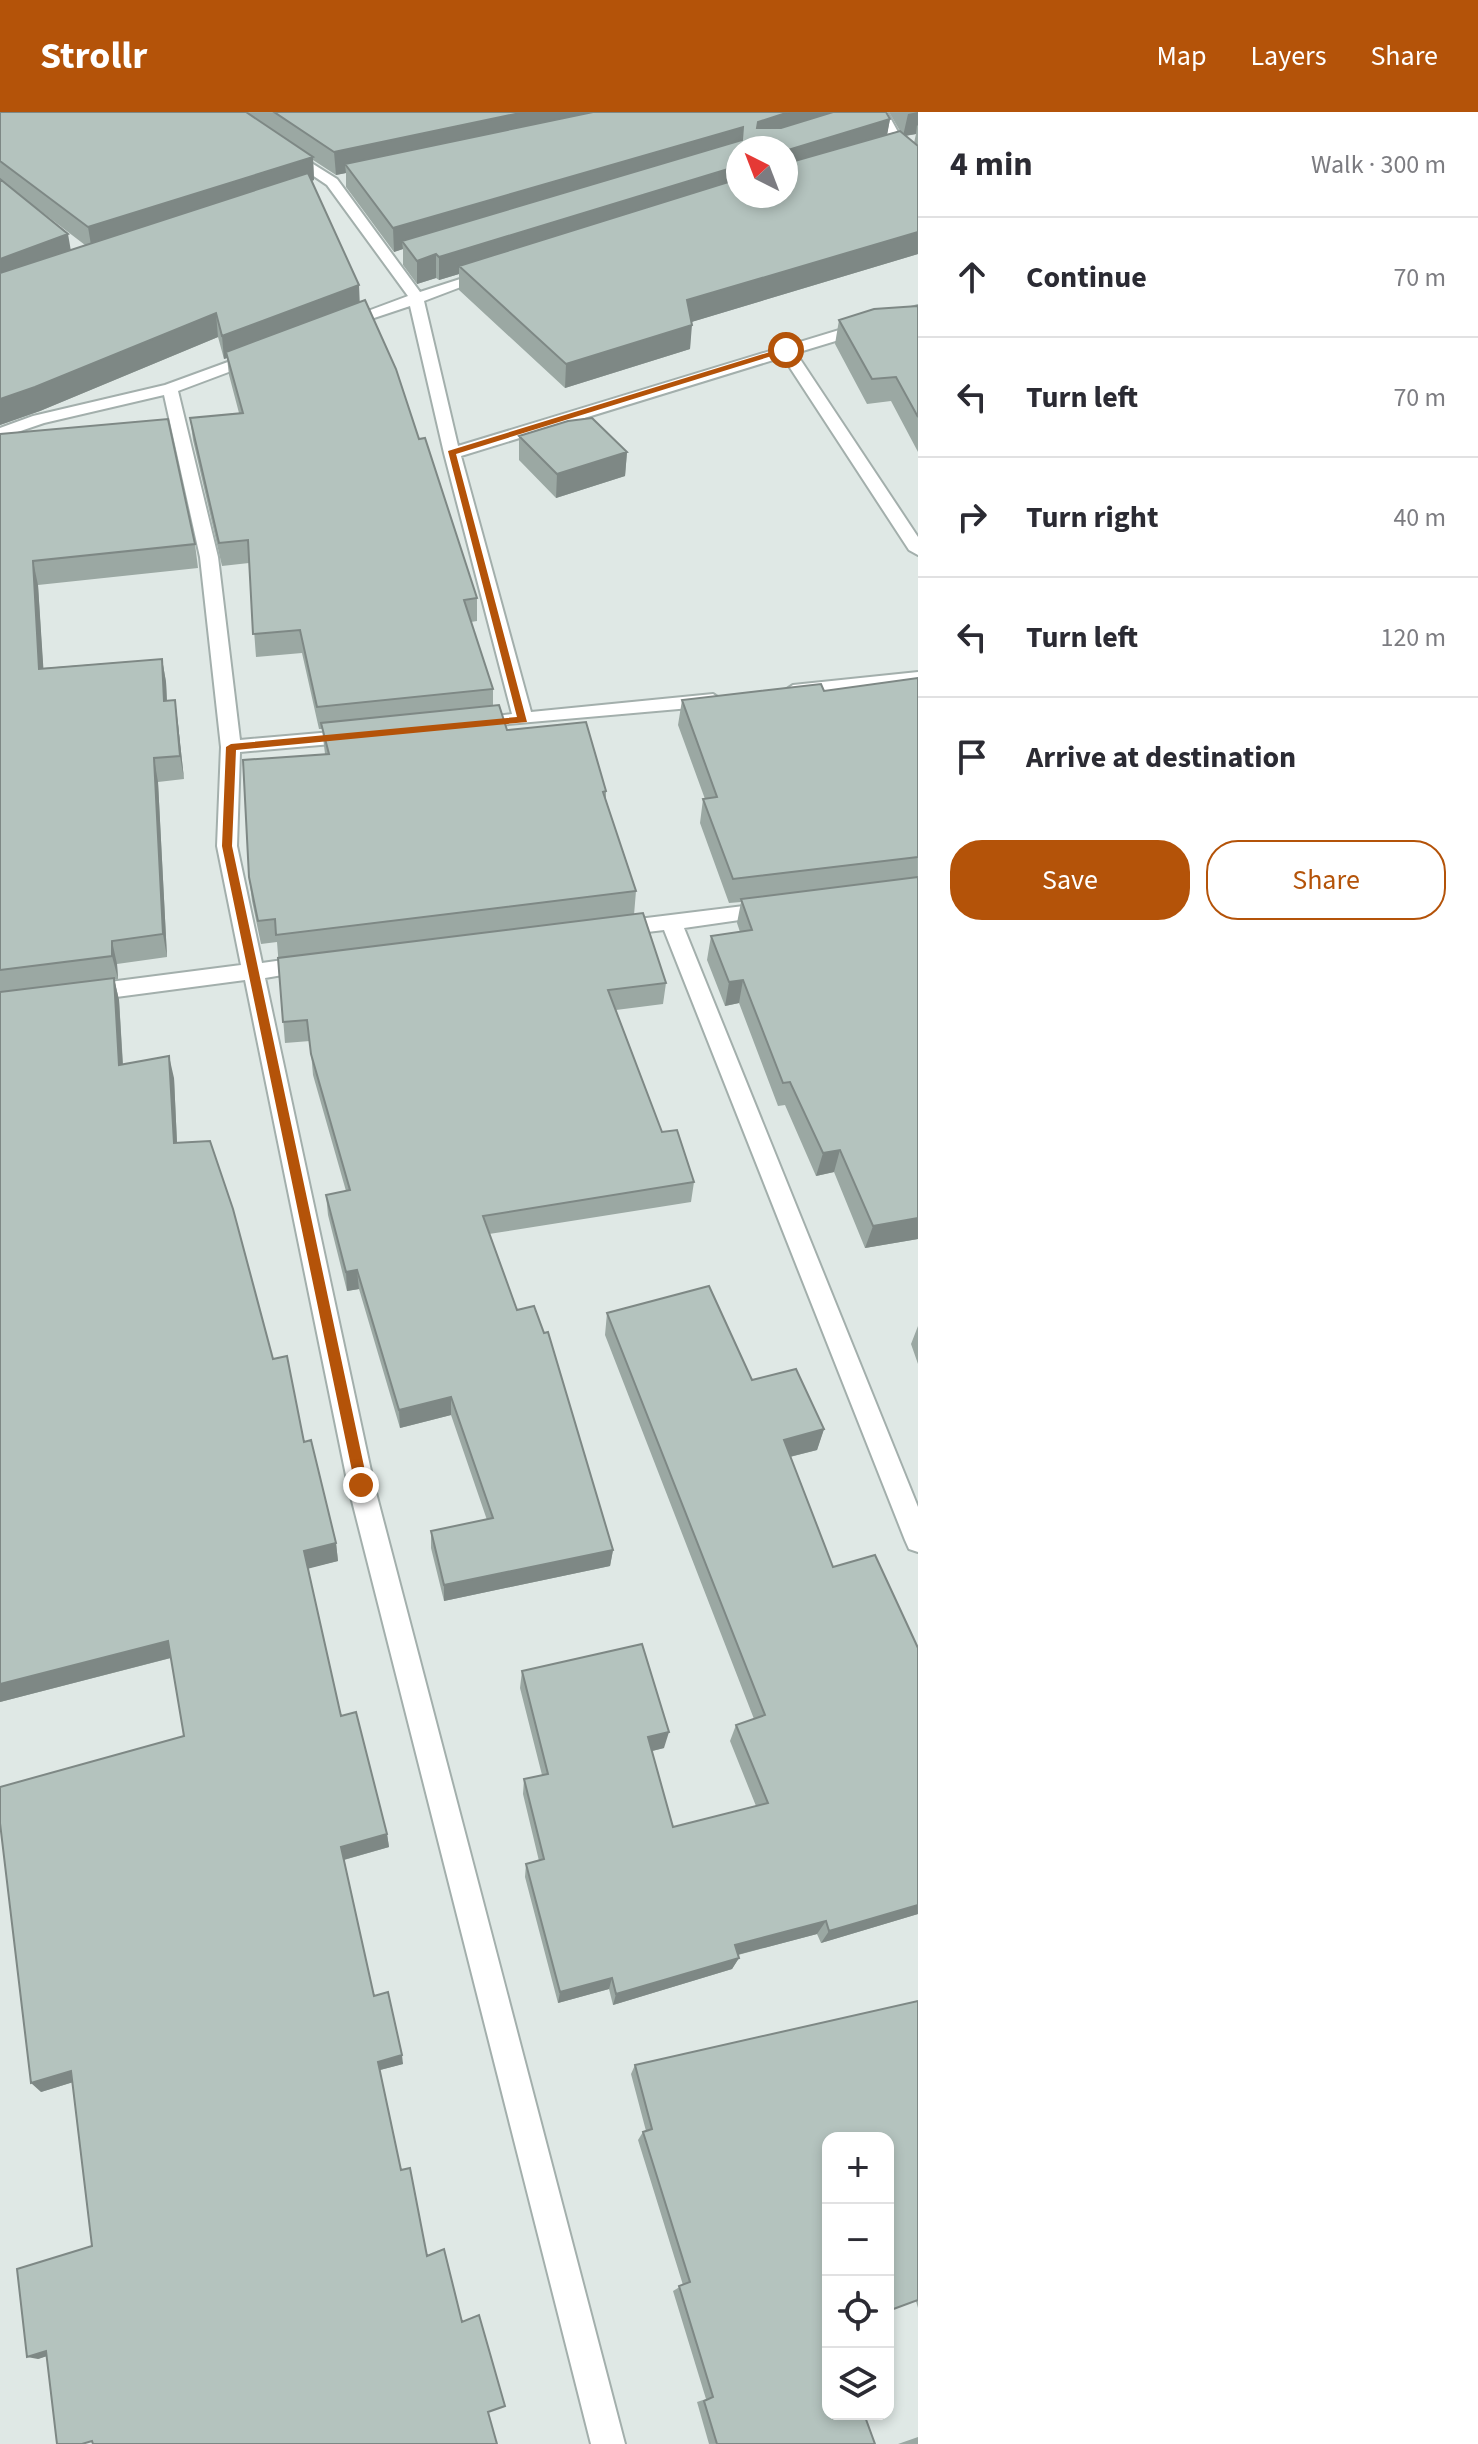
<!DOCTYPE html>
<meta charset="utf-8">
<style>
body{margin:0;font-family:"Source Sans 3",sans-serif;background:#f2f2f3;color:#2b2b33}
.controls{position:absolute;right:24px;bottom:24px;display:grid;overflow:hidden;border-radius:16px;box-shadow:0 4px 12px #0003}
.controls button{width:72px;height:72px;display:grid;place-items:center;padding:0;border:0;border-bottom:2px solid #e1e1e2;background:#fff;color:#2b2b33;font:40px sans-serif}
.compass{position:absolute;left:726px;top:24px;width:72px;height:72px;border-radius:50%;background:#fff;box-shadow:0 4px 12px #0003;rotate:318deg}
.stop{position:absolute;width:24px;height:24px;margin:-18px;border:6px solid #b45309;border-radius:50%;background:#fff}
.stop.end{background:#b45309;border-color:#fff;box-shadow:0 2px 8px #0008}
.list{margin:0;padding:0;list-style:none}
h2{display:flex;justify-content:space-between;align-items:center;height:104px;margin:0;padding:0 32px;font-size:34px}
h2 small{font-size:26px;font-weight:400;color:#7c7c81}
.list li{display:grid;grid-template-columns:52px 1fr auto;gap:24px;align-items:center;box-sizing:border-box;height:120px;padding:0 32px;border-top:2px solid #e1e1e2}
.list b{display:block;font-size:30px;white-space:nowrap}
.list em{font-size:26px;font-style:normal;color:#7c7c81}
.actions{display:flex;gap:16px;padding:24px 32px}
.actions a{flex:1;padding:18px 0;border:2px solid #b45309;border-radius:32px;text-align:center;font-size:28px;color:#b45309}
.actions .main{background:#b45309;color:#fff}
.icon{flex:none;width:44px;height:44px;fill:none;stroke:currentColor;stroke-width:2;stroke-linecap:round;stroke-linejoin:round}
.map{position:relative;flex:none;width:918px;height:2332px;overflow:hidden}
header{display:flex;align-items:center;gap:48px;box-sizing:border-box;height:112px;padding:0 40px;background:#b45309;color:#fff}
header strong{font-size:38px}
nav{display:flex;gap:44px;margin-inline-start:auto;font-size:28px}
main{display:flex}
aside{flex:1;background:#fff}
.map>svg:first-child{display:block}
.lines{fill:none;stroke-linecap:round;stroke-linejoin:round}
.minor-casing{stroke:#a3afac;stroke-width:4}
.minor{fill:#fff;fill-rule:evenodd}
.wall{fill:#9ba8a3;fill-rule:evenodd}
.shaded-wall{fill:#7e8885}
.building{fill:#b4c3be;stroke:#7e8885;stroke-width:2}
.route{fill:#b45309}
</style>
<header>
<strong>Strollr</strong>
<nav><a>Map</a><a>Layers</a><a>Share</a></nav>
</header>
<main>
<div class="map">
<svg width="918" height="2332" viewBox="0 0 918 2332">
<rect width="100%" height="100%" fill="#dfe8e5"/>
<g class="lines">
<g class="minor-casing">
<path id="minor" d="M873,0H887L904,31L918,45V57L893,36Z
M289,37L337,67L420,180L488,158L495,162L424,189L458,334L918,194V204L796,241L918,425V443L909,438L783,245L461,344L531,600L713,582L722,588L713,594L464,616L462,612L464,608L512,602L444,341L410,194L341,217L333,212L408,184L327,73L284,44L282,41Z
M258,239L266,244L263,247L178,279L218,445L240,628L355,618L364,624L355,630L240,640L237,734L262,851L311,844L318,847L322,852L318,857L265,866L374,1373L625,2332H591L348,1373L245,868L86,889L78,887L75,881L78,875L86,873L241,853L217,734L221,635L200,445L164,283L44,311L0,326V316L33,304L165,273Z
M918,560V572L793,585L784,579L793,573Z
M768,791L775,793L778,798L775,803L684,816L918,1395V1440L909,1437L905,1428L664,818L614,824L607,822L604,817L607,812L614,810Z"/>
</g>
<use href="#minor" class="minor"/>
</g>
<path class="wall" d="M0,0H886L890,7L887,22L900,19L889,0H918V142L691,210L690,237L565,276L459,178V162L439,168L436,166L417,172L403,153V137L394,140L346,75V61L336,63L313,48L314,68L312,69L359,190L419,327L477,486V509L471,510L493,577V594L507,618L606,679V688L636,779L634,803L666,871L663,892L616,898L662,1020L694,1070L691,1090L489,1122L517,1198L613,1438L610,1454L444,1489L431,1436V1419L487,1408L451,1303L400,1316L359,1177L347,1179L328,1103L326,1083L346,1079L313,963L310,929L285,931L277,830L261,832L252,789L249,765L325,642L322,617H319L302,541L256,545L249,451L222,454L193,328L190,306L239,301L229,263L227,246L224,247L218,225L40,299L0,313ZM916,22L914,31L906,24ZM738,36L786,84H738ZM38,97L85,133L71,138Z
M918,194V340L891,289L867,292L835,232L839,208Z
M0,322L195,432L198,456L38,473L43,556L162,547L166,570L167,589L178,612L184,667L158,670L167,845L117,852L118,867H114L119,888L123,952L174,966L177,1031L273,1247L304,1330L336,1431L338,1449L308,1456L341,1604L387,1722L389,1735L344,1748L374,1884L403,1952L380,1958L401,2058L427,2144L462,2210L505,2294L503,2295L47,2244L38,2247L92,2134L73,1970L41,1980L184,1624L171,1546L0,1590Z
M519,324L627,340L625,364L556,386L519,348Z
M918,566V1127L865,1136L834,1060L816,1064L785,993L778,994L739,891L725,894L707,848L711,824L740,820L737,811L741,790L729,791L700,711L703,687H705L678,613L682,588L824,579Z
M607,1201L752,1268L824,1317L817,1338L790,1345L833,1455L918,1536V1802L821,1831L817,1822L738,1843L739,1846L732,1857L613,1893L609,1877L558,1891L525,1765L526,1752L539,1749L523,1682L524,1667L542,1663L520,1576L522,1559L664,1636L652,1639L673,1715L756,1694L730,1629L736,1613L754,1607L605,1223Z
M918,1214V1252L911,1232Z
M918,1889V2196L916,2189L828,2026V2302L875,2332H709L697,2290L706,2287L673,2179L683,2173L638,2028L643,2020L646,2019L631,1962L635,1953Z
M918,2325V2332H898Z"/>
<path class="shaded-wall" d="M525,0H632L345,52L346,61L336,63L334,40Z
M789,0H854L755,33L758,10Z
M918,0V14L917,13L916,22L903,24L908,2Z
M890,7L886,29L786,61L788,38Z
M743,15L740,36L402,129L403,137L394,140L393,116Z
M313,45L314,68L92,139L88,115Z
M735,54L732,77L459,154V162L439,168V145Z
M918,120V142L685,212L687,188Z
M68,122L72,145L0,172V147Z
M436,142V166L417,172V149Z
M359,173L360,196L226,240L227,246L224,247L222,224Z
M216,201L218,225L40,299L0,313V287Z
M692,213L690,237L565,276L566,252Z
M627,340L625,364L556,386L557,362Z
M33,449L38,473L45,581L39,557Z
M162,547L166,570L168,613L164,589Z
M175,588L178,612L184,667L180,644Z
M154,646L158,670L167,845L163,822Z
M112,829L117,852L118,867L112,844Z
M114,866L119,888L124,975L119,953Z
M743,868L739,891L725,894L729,870Z
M169,944L174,966L178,1053L174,1031Z
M840,1038L834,1060L816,1064L823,1041Z
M918,1106V1127L865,1136L873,1114Z
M357,1158L359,1177L347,1179L346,1160Z
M451,1285V1303L400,1316L399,1298Z
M824,1317L817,1338L777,1348L784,1328Z
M336,1431L338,1449L307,1457L304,1439Z
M613,1438L610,1454L444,1489V1473Z
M168,1529L174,1545L0,1590V1572Z
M669,1620L664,1636L644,1641L648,1625Z
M387,1722L389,1735L343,1748L341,1735Z
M918,1793V1802L821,1831L829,1819Z
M826,1809L817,1822L729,1845L735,1833Z
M739,1846L732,1857L613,1893L616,1882Z
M612,1866L609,1877L558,1891L560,1880Z
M402,1943L403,1952L380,1958L378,1950Z
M71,1959L80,1968L41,1980L31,1971Z
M46,2239L56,2241L38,2247L27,2245Z"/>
<path class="building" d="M0,0H246L313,45L88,115L0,49Z
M274,0H525L334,40Z
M593,0H789L758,10L757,16H781L833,0H886L890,7L788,38V51L900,19L918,34V120L687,188L692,213L566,252L459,154L738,67V84H786V36H738V54L439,145L436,142L417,149L402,129L742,28L743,15L393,116L345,52Z
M308,61L359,173L222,224L216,201L35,275L0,287V161Z
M0,67L68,122L0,147Z
M365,188L396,257L419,327L425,326L477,486L464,488L493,577L317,595L300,518L253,522L248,428L219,431L190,306L243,301L226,240Z
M918,194V305L896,265L872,267L839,208L874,197Z
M592,306L627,340L557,362L519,324L568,309Z
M168,307L195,432L33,449L39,557L162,547L164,589L175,588L180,644L154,646L163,822L112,829V844L0,858V322Z
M918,566V745L733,767L703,687L717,685L682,588L821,572L824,579Z
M499,593L507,618L586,610L606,679L603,680L636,779L276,823L275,807L258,809L249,765L243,648L329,642L321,611Z
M918,765V1106L873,1114L840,1038L823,1041L790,970L783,971L743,868L729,870L711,824L752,818L741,787Z
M643,801L666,871L608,878L662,1020L677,1018L694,1070L483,1104L517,1198L534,1194L544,1221L548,1220L613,1438L444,1473L431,1419L493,1406L451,1285L399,1298L357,1158L346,1160L326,1083L350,1078L311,942L307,908L283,910L278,846Z
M114,866L119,953L169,944L174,1031L210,1029L233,1097L273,1247L287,1244L304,1330L311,1328L336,1431L304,1439L341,1604L356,1600L387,1722L341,1735L374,1884L388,1880L402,1943L378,1950L401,2058L410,2056L427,2144L444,2137L462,2210L479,2203L505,2294L488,2300L497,2332H93L92,2329L82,2332H57L46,2239L27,2245L17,2157L92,2134L71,1959L31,1971L0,1711V1675L184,1624L168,1529L0,1572V880Z
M709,1174L752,1268L796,1257L824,1317L784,1328L833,1455L875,1443L918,1536V1793L829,1819L826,1809L735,1833L739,1846L616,1882L612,1866L560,1880L526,1752L544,1747L524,1667L548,1662L522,1559L642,1532L669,1620L648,1625L673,1715L768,1691L736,1613L765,1603L607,1201Z
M918,1889V2188L888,2199V2026H828V2302H864L875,2332H717L704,2289L713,2285L679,2174L690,2170L643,2020L652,2017L635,1953Z"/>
<path class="route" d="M783,236L791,238L456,342L527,610L236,638L232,734L368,1373L361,1379L356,1378L222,734L226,635L231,632L517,605L448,339Z"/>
</svg>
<div class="controls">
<button>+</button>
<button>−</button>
<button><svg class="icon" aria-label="locate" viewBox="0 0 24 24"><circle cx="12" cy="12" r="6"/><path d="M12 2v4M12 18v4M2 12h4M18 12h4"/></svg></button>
<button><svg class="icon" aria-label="layers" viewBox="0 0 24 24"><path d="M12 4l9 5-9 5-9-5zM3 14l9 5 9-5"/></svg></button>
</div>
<svg class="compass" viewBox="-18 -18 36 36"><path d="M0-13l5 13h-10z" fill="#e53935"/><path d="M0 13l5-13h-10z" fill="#7c7c81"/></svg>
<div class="stop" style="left:786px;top:238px"></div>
<div class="stop end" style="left:361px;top:1373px"></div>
</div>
<aside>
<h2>4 min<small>Walk · 300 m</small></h2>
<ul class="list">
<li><svg class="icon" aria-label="ahead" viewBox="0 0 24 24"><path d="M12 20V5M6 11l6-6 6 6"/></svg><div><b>Continue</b></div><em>70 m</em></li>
<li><svg class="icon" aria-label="left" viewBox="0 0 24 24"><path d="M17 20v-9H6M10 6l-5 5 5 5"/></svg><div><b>Turn left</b></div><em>70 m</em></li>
<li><svg class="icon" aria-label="right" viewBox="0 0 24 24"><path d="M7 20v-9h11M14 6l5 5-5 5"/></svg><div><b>Turn right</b></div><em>40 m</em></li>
<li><svg class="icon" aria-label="left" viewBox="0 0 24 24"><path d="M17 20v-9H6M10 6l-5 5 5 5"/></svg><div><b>Turn left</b></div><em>120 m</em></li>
<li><svg class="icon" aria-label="arrive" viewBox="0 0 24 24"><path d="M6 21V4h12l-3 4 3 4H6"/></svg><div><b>Arrive at destination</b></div></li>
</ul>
<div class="actions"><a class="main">Save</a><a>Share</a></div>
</aside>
</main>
